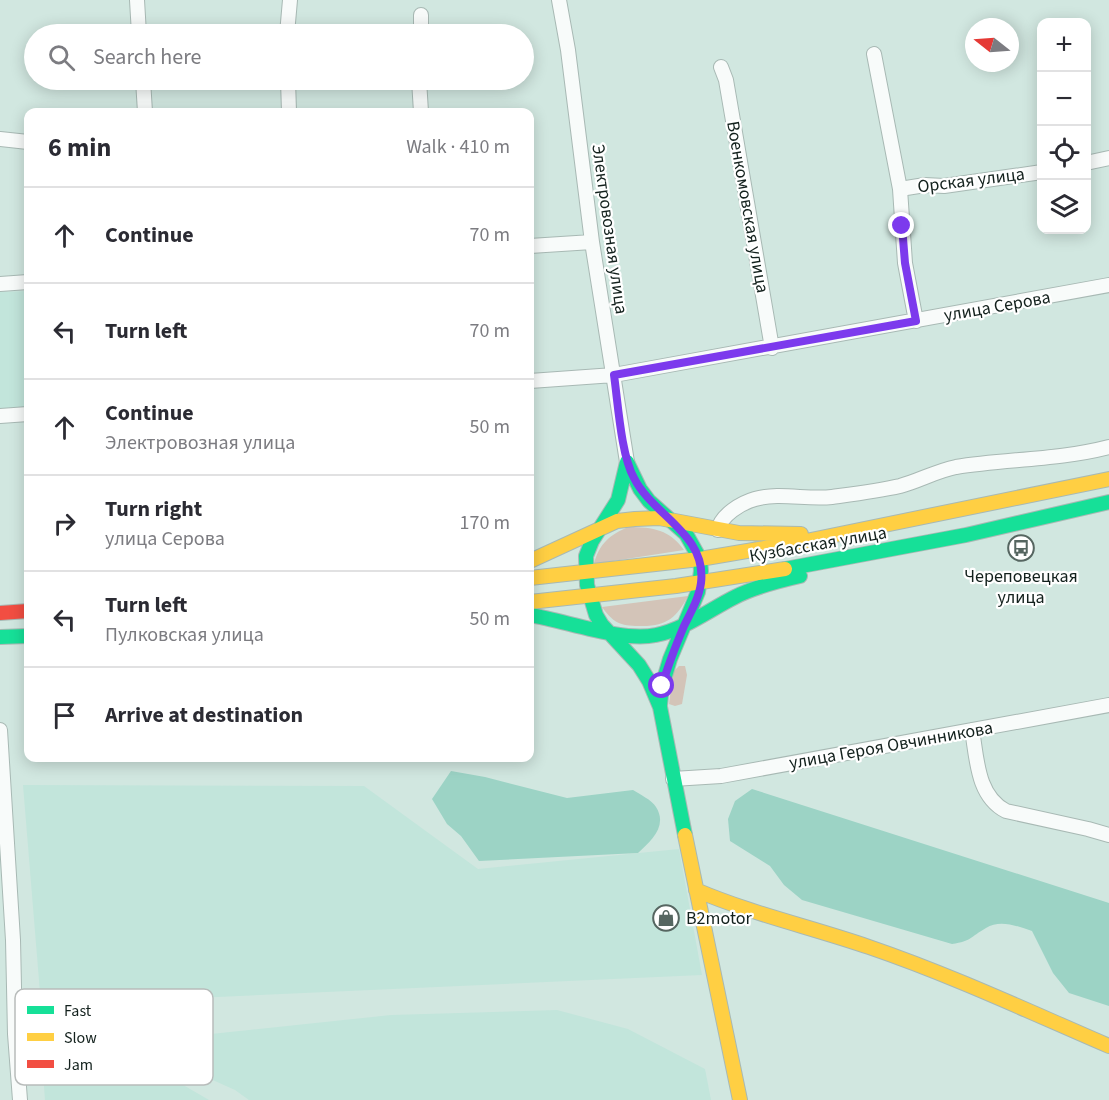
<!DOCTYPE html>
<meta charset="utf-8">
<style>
body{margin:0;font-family:"Source Sans 3",sans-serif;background:#f7f7f7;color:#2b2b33}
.controls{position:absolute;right:18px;top:18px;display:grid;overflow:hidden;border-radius:12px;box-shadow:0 3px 15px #0003}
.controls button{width:54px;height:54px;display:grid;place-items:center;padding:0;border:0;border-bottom:2px solid #e1e1e2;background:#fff;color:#2b2b33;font:30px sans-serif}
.compass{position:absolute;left:965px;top:18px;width:54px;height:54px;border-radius:50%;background:#fff;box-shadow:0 3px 15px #0003;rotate:287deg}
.stop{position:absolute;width:18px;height:18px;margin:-14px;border:4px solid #7c3aed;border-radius:50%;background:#fff}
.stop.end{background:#7c3aed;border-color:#fff;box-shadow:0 2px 6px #0008}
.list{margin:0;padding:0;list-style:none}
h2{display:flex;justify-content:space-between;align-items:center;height:78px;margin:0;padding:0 24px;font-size:26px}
h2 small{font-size:20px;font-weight:400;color:#7c7c81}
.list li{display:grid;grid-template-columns:39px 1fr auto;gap:18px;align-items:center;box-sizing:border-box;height:96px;padding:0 24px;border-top:2px solid #e1e1e2}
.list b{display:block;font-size:22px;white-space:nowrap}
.list p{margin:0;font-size:20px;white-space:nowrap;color:#7c7c81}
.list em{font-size:20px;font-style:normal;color:#7c7c81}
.icon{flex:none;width:33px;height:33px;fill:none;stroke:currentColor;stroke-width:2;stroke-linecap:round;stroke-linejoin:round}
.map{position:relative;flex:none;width:1109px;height:1100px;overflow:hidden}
.search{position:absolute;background:#fff;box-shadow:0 3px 15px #0003;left:24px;top:24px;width:510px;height:66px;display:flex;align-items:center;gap:15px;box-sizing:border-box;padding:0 21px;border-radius:33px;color:#7c7c81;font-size:22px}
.panel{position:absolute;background:#fff;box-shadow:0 3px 15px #0003;left:24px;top:108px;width:510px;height:654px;border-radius:12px}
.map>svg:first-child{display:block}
.built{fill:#c2e5db}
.green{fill:#d3c4b8}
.water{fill:#9cd3c5}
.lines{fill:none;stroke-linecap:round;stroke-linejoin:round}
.street-casing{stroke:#a8b9b4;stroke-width:16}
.fast-casing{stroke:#a8b9b4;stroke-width:16}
.slow-casing{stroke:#a8b9b4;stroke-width:16}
.jam-casing{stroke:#a8b9b4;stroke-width:16}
.street{stroke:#f8fbfa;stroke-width:14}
.fast{stroke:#16e098;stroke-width:14}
.slow{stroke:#ffcf43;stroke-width:14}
.jam{stroke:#f24e42;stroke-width:14}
.route{stroke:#7c3aed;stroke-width:8}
.labels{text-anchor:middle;stroke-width:4.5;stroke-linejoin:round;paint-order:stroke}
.street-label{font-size:18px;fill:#13211d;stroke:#fff}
.poi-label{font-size:18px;fill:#13211d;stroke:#fff}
.key{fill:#fff;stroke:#b8bcbb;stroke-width:1.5}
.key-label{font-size:16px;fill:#13211d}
</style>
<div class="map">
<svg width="1109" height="1100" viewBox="0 0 1109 1100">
<rect width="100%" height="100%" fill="#d1e7e0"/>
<path class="built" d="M28,291V409L0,411V292Z
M23,785L364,786L478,869L679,849L702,975L41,1005Z
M557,1010L628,1029L705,1069L711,1100H249L235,1090L177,1064L173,1038L391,1015Z
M41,1046L178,1082L209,1100H45Z"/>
<path class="green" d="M629,527C653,527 670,530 684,550L594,564C599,544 610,534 629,527Z
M688,596C677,617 667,626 643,626C622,626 615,625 602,607Z
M679,666H685L687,675L682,704L675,706L669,704L673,672Z"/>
<path class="water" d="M451,771L485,777L567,798L633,790C639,794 652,800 656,807C668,826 651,841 638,853L479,861L461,836L447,824L432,799Z
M752,789L1109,903V1006L1069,993L1053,973L1032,931C1017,926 1000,919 986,928C970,937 972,941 952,944L802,900L784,885L770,866L730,841L728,819L735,801Z"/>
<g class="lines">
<g class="street-casing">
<path id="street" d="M137,0L139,34
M559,0L568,50L592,242L627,462
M287,34L290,0
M421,34V15
M874,54L900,189L905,263L916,321
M721,67L726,80L772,348
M143,80L145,112
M288,80L289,112
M419,80L421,112
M0,139L28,142
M1086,163L1109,158
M900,189L925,185L944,186L1042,172
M530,246L592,242
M0,284L28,282
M530,381L614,375L1109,285
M0,416L28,414
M718,530C721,515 741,503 755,499C780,492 807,500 832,497C854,494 878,491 900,486C919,481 936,471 956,467C1006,459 1059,460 1109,447
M0,730L13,940L15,1034L20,1100
M972,730C977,759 977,796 1006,811L1088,829L1109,835
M673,779L721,776L1109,705"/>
</g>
<g class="fast-casing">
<path id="fast" d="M627,462L618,500L592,541L586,556L587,585L596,615L602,625L639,665L649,681L660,707L685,835
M627,462L640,489L649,501L686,534L700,559L701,571L698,592L670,659L662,686L660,705
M785,569L966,535L1109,502
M530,615C567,621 620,642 656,635C685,629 709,610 735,597C754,587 778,581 800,576
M0,637L28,636"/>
</g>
<g class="slow-casing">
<path id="slow" d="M530,561L617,521L635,519L659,518L739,533L801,534
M530,578L700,559L806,541L1109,479
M530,602L676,586L785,569
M685,835L740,1100
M696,890C752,914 811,927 869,947C951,975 1030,1012 1109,1046"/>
</g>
<g class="jam-casing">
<path id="jam" d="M0,613L28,611"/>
</g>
<use href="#street" class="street"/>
<use href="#fast" class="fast"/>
<use href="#slow" class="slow"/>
<use href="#jam" class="jam"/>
</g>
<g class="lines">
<path class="route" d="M662,686C668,665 676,645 684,626C691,612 699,598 701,583C707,534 653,516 634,478C621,455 618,403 614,375L916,321L905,263L902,226"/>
</g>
<defs>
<g id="bus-ring" transform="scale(1.35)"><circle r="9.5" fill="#fff" stroke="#566661" stroke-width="1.5"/><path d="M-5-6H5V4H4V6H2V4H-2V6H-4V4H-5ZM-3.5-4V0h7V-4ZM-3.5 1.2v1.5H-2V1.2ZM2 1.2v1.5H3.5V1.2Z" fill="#566661"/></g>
<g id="shop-ring" transform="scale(1.35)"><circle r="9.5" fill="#fff" stroke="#566661" stroke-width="1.5"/><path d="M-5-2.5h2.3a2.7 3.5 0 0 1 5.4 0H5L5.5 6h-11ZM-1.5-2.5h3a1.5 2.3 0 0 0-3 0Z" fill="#566661"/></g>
</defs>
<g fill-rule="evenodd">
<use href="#bus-ring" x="1021" y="548"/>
<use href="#shop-ring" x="666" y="918"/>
</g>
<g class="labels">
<g class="street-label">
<text transform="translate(971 180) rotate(-7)" y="6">Орская улица</text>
<text transform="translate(748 207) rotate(80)" y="6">Военкомовская улица</text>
<text transform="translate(610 229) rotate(82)" y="6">Электровозная улица</text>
<text transform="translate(997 306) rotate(-10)" y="6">улица Серова</text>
<text transform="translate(818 544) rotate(-10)" y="6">Кузбасская улица</text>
<text transform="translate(891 745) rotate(-10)" y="6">улица Героя Овчинникова</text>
</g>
<g class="poi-label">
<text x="1021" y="582">Череповецкая<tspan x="1021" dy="21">улица</tspan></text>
<text x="686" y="924" text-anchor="start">B2motor</text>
</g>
</g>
<rect x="15" y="989" width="198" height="96" rx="9" class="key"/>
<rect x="27" y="1006" width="27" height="8" fill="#16e098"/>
<rect x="27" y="1033" width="27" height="8" fill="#ffcf43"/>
<rect x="27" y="1060" width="27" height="8" fill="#f24e42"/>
<g class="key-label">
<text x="64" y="1016">Fast</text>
<text x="64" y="1043">Slow</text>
<text x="64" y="1070">Jam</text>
</g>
</svg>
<div class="controls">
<button>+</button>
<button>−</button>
<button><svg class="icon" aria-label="locate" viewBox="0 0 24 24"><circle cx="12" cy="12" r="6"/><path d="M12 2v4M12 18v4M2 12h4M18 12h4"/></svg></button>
<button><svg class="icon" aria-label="layers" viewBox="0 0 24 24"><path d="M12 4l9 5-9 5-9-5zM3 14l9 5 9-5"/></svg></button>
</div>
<svg class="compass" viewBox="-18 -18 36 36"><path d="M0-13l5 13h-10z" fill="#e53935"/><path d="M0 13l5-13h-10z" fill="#7c7c81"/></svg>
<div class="stop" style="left:662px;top:686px"></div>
<div class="stop end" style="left:902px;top:226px"></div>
<div class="search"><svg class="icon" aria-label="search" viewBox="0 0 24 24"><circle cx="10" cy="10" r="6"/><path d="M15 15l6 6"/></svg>Search here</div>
<section class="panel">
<h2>6 min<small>Walk · 410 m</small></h2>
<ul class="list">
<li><svg class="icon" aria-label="ahead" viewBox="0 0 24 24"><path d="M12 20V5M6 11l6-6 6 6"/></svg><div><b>Continue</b></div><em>70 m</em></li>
<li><svg class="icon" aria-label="left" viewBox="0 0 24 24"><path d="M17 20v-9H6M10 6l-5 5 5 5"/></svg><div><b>Turn left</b></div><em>70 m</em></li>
<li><svg class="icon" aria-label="ahead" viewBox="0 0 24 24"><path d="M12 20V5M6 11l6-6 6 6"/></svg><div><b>Continue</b><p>Электровозная улица</p></div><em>50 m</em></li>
<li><svg class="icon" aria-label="right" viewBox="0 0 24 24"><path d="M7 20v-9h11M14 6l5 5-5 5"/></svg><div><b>Turn right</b><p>улица Серова</p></div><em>170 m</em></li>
<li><svg class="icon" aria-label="left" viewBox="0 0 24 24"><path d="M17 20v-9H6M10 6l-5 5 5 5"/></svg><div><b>Turn left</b><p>Пулковская улица</p></div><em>50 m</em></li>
<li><svg class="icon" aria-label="arrive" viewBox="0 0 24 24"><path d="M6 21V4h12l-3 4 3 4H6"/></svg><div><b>Arrive at destination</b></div></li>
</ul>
</section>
</div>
